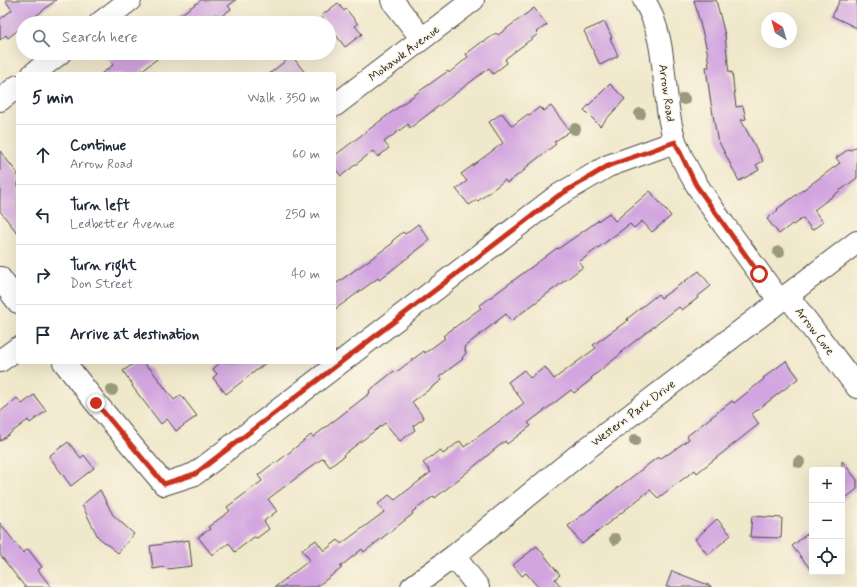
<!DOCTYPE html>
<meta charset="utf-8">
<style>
body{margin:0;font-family:Mynerve,sans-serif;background:#f6f6f7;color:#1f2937}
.controls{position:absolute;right:12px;bottom:12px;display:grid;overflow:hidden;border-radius:4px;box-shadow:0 4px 16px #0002}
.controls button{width:36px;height:36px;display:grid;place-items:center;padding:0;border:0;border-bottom:1px solid #e0e1e3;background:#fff;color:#1f2937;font:20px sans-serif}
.compass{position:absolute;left:761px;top:12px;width:36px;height:36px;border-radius:50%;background:#fff;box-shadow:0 4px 16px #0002;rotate:323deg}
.stop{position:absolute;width:12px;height:12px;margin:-9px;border:3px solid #c8321e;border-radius:50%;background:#fff}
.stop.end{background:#c8321e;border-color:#fff;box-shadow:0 1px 4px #0008}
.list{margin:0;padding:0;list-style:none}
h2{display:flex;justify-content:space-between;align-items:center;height:52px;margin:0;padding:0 16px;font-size:17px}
h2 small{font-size:13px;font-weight:400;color:#747a83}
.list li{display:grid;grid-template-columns:26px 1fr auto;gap:12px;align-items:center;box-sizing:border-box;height:60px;padding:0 16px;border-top:1px solid #e0e1e3}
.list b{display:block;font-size:15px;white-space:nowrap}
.list p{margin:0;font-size:13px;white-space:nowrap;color:#747a83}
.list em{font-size:13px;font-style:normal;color:#747a83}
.icon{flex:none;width:22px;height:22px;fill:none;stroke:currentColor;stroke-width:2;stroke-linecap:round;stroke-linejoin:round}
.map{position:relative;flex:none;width:857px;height:587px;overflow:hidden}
.search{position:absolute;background:#fff;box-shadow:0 4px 16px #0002;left:16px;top:16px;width:320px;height:44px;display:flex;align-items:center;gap:10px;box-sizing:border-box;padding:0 14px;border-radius:22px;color:#747a83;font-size:15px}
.panel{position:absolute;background:#fff;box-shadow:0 4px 16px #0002;left:16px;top:72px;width:320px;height:292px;border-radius:4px}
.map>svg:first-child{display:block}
.building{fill:#d2a5e0}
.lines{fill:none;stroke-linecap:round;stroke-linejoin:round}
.minor-casing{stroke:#494743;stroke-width:24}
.minor{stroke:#fff;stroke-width:22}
.tree{fill:#99997c}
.route{stroke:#c8321e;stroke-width:5}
.labels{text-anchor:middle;stroke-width:3;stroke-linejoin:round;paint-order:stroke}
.street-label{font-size:12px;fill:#2b2b2b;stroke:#fcf5e5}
</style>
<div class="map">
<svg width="857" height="587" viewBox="0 0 857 587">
<rect width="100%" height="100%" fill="#fcf5e5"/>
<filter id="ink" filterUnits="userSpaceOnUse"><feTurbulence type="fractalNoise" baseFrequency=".025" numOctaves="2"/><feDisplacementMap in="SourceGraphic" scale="8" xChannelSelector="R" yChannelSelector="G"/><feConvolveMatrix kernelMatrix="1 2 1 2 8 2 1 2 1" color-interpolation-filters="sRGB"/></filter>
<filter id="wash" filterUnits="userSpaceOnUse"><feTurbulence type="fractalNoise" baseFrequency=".012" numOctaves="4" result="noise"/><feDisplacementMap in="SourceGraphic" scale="16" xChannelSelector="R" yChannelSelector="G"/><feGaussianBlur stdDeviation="0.9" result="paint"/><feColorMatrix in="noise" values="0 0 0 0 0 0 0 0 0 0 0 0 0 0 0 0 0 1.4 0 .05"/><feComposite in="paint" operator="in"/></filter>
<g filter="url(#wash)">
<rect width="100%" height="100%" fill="#f0e8cb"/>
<g id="blocks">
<path class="building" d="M5,0H56L27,23H23V26L8,38L6,35L0,40V19L12,10Z
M201,0H236L228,6L231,9L219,18L216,14L205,23H169Z
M694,0H716L725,35L729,73L732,72L736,107L743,106L746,119L741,120L763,161L756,165L759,170L739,181L717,138L710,97L706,67H709L707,50Z
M840,0H857V28L832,16Z
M338,3L344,11L346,9L358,24L355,26L362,34L345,47L329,26V23H326L321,16Z
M534,8L547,25L536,32L538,34L505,59L507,63L493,74L489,68L410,128L408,124L384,142L389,148L378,157L373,151L341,176L334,167V156L417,93L448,71L449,73L468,57L466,54L483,41L484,42L496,33L498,35Z
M605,22L612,38H610L618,56L600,65L584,31Z
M104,53H123L126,58L132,53H165L137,74H101L113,65Z
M292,56L306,74H269Z
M610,84L625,99L600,126L584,110Z
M551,106L570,131L554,142L556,144L524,169L525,170L507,183L505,180L478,201L477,200L469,205L456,189L467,181L461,174L503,143L489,122L502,113L512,126L528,114L529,115L540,107L544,111Z
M857,146V178L814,210L823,222L812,230L803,218L793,225L792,224L779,234L767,219L778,210L777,209L840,163L836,158L849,149L851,150Z
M0,151L18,174V234L0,211Z
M650,191L671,216L652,232L642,221L634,228L630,224L579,262L583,267L511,321L506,314L464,347L466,353L462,358L463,359L439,377L442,380L412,402L424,418L413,426L415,430L400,441L385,423L343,455L344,456L330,467L323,458L268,499L277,511L264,521L269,529L257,538L254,537L235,552L229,543L212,555L198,537L210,529L208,527L230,511L227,507L262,481L258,475L275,462L276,463L311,435L313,437L370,393L369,391L394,371L395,373L424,351L425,353L445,338L443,336L481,308L479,306L557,248L558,249L609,213L615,221Z
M418,224L430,240L429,241L379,280L378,278L334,310V285L393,243L392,241L403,232L405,234Z
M699,271L711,286L697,297L698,298L682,310L679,307L621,352L622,353L602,369L591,378L592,379L574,393L571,390L528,423L531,426L507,444L505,441L460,478L435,498L434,496L412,512L413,514L364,552L362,549L340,567L342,568L316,587H275L310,560L302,550L316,540L324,551L338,540L341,544L384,512L378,504L389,495L395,500L431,472L423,463L440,450L443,454L460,441L464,447L524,403L508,382L524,370L530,378L545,367L554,379L596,348L593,345L628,320L627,319L658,294L661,298Z
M786,361L799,378L752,414L759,424L697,473L695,470L658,498L650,490L582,544L568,526L658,457L660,459L667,454V455L689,439L687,436L732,401L734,403L764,379L763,378Z
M136,362H143L149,369L150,368L174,400L181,395L197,416L176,431L167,419L161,424L132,386L133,385L123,371Z
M221,362H267L226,394L213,378L217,374L213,369Z
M34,395L46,411L30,423L28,420L0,441V412L17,398L22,404Z
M68,442L81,458L84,455L94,468L71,486L49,456Z
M842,461L857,480V489L842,501Z
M100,490L113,515L134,534L118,553L98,537L82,505Z
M752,516L782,518L781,538L750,537Z
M717,519L731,535L708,555L695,539Z
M0,523L23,553L28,549L42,567L38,570L51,587H25L0,555Z
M812,530V571L792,546Z
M189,540L192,566L167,569L165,567L153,569L150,546Z
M537,546L560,575L555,579L561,587H538L526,573L522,576L513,565Z
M672,571L711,586V587H666Z"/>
</g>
</g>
<g filter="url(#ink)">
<use href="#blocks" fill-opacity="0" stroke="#494743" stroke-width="1"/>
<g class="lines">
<g class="minor-casing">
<path id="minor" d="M392,0L422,39
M644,0C670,43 660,95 675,141C686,172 706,199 724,225C743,250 761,276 780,301
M100,23L130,0
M33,74L60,53
M0,100L18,86
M334,106L473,0
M0,278L18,302
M787,295L857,387
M0,361L18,348
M64,362L96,403L164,484L195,474L557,196L608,166L675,142
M454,556L478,587
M412,587L454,556L577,456L857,242"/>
</g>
<use href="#minor" class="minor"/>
</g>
<g class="tree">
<circle cx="684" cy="99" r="6"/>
<circle cx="640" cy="114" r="6"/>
<circle cx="575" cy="129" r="6"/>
<circle cx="779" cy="252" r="6"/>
<circle cx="112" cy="390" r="6"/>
<circle cx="635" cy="440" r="6"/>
<circle cx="799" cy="462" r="6"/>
<circle cx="615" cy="539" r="6"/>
</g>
</g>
<g class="lines" filter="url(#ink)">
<path class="route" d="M96,403L164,484L195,474L558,196L608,166L675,142L696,185L759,274"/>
</g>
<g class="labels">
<g class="street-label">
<text transform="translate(404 53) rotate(-37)" y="4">Mohawk Avenue</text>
<text transform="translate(667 93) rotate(82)" y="4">Arrow Road</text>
<text transform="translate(815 331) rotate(53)" y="4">Arrow Cove</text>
<text transform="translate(633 413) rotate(-37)" y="4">Western Park Drive</text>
</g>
</g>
</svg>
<div class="controls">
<button>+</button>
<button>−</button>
<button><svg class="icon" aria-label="locate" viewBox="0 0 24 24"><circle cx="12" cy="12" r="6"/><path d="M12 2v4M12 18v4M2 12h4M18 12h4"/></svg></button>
</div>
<svg class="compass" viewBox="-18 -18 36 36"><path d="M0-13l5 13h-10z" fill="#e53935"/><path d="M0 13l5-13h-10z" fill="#747a83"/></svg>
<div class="stop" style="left:759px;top:274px"></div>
<div class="stop end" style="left:96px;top:403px"></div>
<div class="search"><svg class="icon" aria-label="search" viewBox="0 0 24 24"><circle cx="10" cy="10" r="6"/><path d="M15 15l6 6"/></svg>Search here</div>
<section class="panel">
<h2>5 min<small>Walk · 350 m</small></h2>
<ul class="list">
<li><svg class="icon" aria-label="ahead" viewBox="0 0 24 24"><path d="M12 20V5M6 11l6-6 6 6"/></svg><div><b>Continue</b><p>Arrow Road</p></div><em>60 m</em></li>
<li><svg class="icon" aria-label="left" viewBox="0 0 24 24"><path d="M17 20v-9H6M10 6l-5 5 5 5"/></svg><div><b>Turn left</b><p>Ledbetter Avenue</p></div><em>250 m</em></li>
<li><svg class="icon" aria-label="right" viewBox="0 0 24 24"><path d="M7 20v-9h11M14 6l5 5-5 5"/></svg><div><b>Turn right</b><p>Don Street</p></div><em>40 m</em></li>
<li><svg class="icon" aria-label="arrive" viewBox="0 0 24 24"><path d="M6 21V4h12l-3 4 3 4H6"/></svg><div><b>Arrive at destination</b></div></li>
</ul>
</section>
</div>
